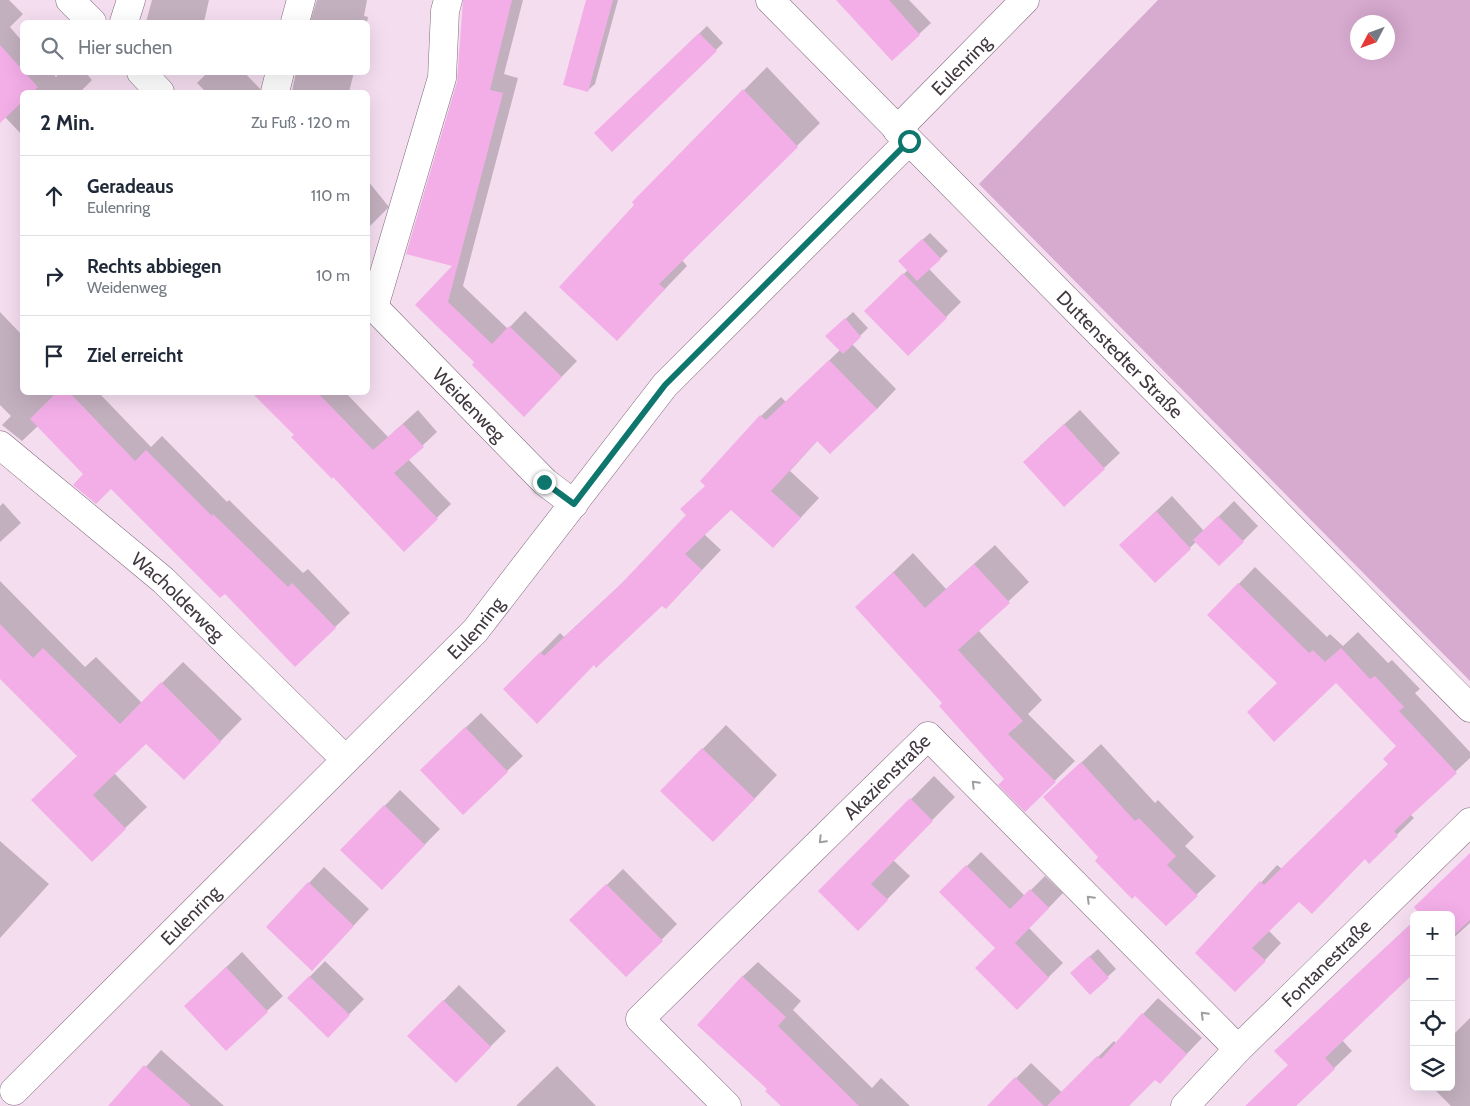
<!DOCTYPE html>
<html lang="de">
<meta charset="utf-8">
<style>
body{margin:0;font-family:Cabin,sans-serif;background:#f6f6f7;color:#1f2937}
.controls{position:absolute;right:15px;bottom:15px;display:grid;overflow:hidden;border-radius:8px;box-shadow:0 5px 20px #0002}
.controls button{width:45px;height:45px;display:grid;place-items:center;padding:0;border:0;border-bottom:1px solid #e0e1e3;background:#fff;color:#1f2937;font:25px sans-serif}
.compass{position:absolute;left:1350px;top:15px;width:45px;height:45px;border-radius:50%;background:#fff;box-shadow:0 5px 20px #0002;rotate:229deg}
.stop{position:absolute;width:15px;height:15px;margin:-11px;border:4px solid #0f766e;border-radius:50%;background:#fff}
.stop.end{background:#0f766e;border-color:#fff;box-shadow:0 1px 5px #0008}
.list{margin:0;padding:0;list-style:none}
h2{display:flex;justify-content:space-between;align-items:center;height:65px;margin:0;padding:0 20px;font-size:21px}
h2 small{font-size:16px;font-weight:400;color:#747a83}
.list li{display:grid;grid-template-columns:32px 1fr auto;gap:15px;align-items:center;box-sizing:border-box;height:80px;padding:0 20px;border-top:1px solid #e0e1e3}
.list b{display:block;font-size:19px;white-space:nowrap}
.list p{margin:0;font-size:16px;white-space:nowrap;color:#747a83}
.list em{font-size:16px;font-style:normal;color:#747a83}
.icon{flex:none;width:28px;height:28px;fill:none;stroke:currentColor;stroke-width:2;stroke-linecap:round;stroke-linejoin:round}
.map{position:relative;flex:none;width:1470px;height:1106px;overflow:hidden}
.search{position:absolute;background:#fff;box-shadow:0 5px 20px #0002;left:20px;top:20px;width:350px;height:55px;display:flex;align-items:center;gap:12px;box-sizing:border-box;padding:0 18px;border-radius:8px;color:#747a83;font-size:19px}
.panel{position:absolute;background:#fff;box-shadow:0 5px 20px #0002;left:20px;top:90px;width:350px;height:305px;border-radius:8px}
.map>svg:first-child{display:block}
.green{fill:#d7aacf;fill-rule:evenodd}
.shadow{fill:#0003}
.building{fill:#f3aee8}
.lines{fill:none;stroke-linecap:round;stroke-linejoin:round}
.minor-casing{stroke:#7e6a7a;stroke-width:29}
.minor{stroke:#fff;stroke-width:28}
.oneway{stroke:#a09c9f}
.route{stroke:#0f766e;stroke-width:6}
.labels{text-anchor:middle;stroke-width:4.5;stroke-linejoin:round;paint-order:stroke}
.street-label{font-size:19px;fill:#41383f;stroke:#fff}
</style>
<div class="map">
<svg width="1470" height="1106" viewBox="0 0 1470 1106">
<rect width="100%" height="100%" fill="#f4ddef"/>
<path class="green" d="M1158,0H1470V681L979,184ZM1358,22H1388V52H1358Z"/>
<path class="shadow" d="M0,0H9L23,14L10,27L22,41V72H52L56,77L60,72H85L92,80L80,92H22V135L5,117L0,115Z
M152,0H209L204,22H146Z
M317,0H367L364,16L368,17L367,22H310Z
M464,0H523L504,74L518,78L463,286L508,329L525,311L577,361L540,399L476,362L417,305L454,266L458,83Z
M588,0H618L595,84L587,91Z
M837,0H909L931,23L892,59Z
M707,26L723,43L612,150L596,133Z
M767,67L820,123L682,260L687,266L617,339L636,205L633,202Z
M208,72H244L263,92H206L197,83Z
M296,72H354L349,92H292Z
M368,181L389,207L368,228Z
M930,233L948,251L929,269L961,302L946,317L881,296L908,270L907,254Z
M0,312L22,335V392H98L151,447L162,436L227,502L229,500L303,573L308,569L350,613L335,627L225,592L111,487L85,474L38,426L22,441L2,425L11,416L0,405Z
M853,312L868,328L852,344L896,389L877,409L818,440L790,471L819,498L792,527L731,508L704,534L721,550L685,588L662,604L594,664L505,689L560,633L564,637L632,574L688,515L706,485L761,416L781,397L786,402L840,350L827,336Z
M255,392H345L388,437L418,410L437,432L408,459L451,504L404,550Z
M1080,410L1120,453L1104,468L1040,446Z
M1172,496L1204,531L1234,501L1258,526L1219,565L1197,541L1155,581L1137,529Z
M3,503L21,523L0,542V506Z
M995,545L1029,582L978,630L1042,700L1028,714L1075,761L1025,810L1005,779L944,703L857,607L913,553L946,589Z
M1255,567L1327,637L1330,634L1343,646L1358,632L1388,663L1392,660L1420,689L1415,693L1470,752V758L1410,814L1414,818L1369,862L1366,858L1299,900L1268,930L1281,943L1252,974L1197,953L1277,865L1282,869L1389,764L1397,746L1336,681L1278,683L1209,615Z
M0,581L85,667L96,657L142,703L183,662L242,719L184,779L146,742L114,773L147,807L92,860L78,755L0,677Z
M481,713L523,756L507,771L437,755Z
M726,725L777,775L736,818L662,791Z
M1101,744L1155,803L1158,800L1194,837L1185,846L1216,876L1166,924L1064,779Z
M934,776L955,797L893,860L910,876L858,929L820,891Z
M400,790L440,829L382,888L342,850Z
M0,841L49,884L0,938Z
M981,852L1025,896L1045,876L1063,893L1029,928L1063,963L1017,1008L997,948L941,892Z
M1470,854V923L1451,940V915Z
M324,867L369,909L328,953L309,883Z
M623,869L677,924L626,976L571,920Z
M1414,921V972L1342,1040L1352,1051L1294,1106H1246L1289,1065L1275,1051Z
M1098,949L1116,969L1090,993L1079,966Z
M242,952L283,996L226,1049L201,991Z
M325,961L364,999L328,1036L289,998Z
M758,962L801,1001L793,1010L872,1088L881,1078L910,1106H783L769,1089L742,977Z
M459,985L506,1031L456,1081L409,1036Z
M1158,998L1202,1038L1160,1082L1155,1078L1127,1106H1093L1071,1084L1114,1041L1116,1043Z
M1470,1018V1106H1451L1432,1087H1451V1037Z
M161,1050L224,1106H116L113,1103Z
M1031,1063L1072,1102L1068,1106H989Z
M557,1066L596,1106H516Z"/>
<path class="building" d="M463,0H512L490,90L503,93L448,302L492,344L509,326L562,377L524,417L472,365L474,362L415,305L452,266L406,254L457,82Z
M586,0H613L588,92L563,85Z
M836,0H889L920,35L892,61Z
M699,33L717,51L612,152L594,133Z
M0,45L38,87L33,92H22V102L0,123Z
M743,89L798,147L659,284L665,289L617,341L559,287L634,205L632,202Z
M922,239L941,259L917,281L898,261Z
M903,273L947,318L908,356L864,311Z
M845,318L861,337L843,354L825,336Z
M829,360L877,409L830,454L817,441L771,491L801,518L773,548L731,510L685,554L702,570L666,609L662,606L596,668L594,665L537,724L503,689L540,652L544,656L620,585L686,515L680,509L705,486L700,481L760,415L766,420Z
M57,392H69L135,461L146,450L212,516L213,514L288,587L292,583L336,628L295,667L225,594L220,598L111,489L96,504L73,485L83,474L30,419Z
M251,392H317L373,450L403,424L424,447L394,473L438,519L404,552L333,477L332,479L291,437L294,435Z
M1064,424L1105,469L1064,507L1023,462Z
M1156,511L1191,549L1155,583L1119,545Z
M1218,516L1244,542L1219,566L1193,540Z
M974,564L1010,603L958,650L1023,721L1008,734L1056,782L1025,812L998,785L1004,779L939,706L942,703L855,607L893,572L925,608Z
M1238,583L1309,653L1313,650L1325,662L1341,648L1370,679L1375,676L1404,707L1399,711L1457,773L1394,831L1398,836L1369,864L1365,859L1312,914L1299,902L1252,948L1266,961L1235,992L1195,953L1260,881L1264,885L1388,764L1383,759L1396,746L1336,683L1274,742L1247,712L1277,683L1207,615Z
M0,624L33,658L43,648L120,724L161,682L221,742L184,780L146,744L93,795L126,829L92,862L31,800L77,756L0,679Z
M465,727L508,772L463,815L420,770Z
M702,748L755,799L713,842L660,791Z
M1081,762L1135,821L1139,818L1176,856L1167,865L1198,896L1166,926L1135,896L1132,899L1095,861L1098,857L1043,797Z
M910,798L933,821L871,884L888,900L858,931L818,891Z
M384,805L425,845L382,890L340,850Z
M1470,853V920L1451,938V915H1420L1414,907Z
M966,865L1010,909L1030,889L1049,908L1015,943L1049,978L1017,1010L975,968L995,948L939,892Z
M308,882L354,926L312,971L266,927Z
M606,884L663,941L626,977L569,920Z
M1414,921V973L1325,1058L1335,1069L1296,1106H1245L1288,1065L1274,1051Z
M1089,956L1109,978L1090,995L1070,973Z
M226,967L268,1012L226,1051L184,1006Z
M309,976L350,1015L328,1038L287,998Z
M742,976L786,1017L778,1026L859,1106H781L765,1091L767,1089L697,1025Z
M443,1000L491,1047L456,1083L407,1036Z
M1142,1013L1187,1054L1160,1084L1155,1080L1129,1106H1047L1097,1056L1101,1059Z
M144,1065L191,1106H108Z
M1015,1077L1044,1106H987Z"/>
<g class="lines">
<g class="minor-casing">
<g id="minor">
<path d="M70,0L92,22"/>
<path id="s1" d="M770,0L1470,708"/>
<path d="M124,22L131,0"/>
<path d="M295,22L301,0"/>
<path d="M141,72L160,92"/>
<path d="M275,92L280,72"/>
<path id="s2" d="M897,130L1025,0"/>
<path id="s3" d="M368,301L545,482L574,504"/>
<path d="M374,307L442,78L445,11L448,0"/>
<path id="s4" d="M0,445L163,580L345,759"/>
<path id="s5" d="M14,1091L475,631L665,385L909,141"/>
<path id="s6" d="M727,1106L640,1019L928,736L1238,1049"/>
<path id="s7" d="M1185,1106L1238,1049L1470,822"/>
</g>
</g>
<use href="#minor" class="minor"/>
</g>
<defs><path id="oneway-chevron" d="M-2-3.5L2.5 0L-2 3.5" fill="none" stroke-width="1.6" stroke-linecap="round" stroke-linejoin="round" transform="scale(1.25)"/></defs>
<g class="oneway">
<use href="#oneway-chevron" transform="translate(975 784) rotate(-135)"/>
<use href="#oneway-chevron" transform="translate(822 840) rotate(135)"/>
<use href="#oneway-chevron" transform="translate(1090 899) rotate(-135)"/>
<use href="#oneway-chevron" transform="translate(1204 1015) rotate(-135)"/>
</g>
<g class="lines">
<path class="route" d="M544,482L574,504L665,385L909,141"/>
</g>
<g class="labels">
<g class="street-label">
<text dy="7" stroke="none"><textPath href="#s2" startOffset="91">Eulenring</textPath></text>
<text dy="7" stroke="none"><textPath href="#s1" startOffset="498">Duttenstedter Straße</textPath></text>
<text dy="7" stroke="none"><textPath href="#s3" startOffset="145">Weidenweg</textPath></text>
<text dy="7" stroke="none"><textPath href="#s4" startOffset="234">Wacholderweg</textPath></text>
<text dy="7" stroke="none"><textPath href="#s5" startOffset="654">Eulenring</textPath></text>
<text dy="7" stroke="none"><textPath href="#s6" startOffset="469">Akazienstraße</textPath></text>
<text dy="7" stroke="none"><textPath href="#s5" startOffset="249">Eulenring</textPath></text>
<text dy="7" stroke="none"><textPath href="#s7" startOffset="201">Fontanestraße</textPath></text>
</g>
</g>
</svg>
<div class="controls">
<button>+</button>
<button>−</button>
<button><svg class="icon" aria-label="locate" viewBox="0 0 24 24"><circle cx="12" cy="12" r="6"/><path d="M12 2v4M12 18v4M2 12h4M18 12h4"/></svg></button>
<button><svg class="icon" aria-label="layers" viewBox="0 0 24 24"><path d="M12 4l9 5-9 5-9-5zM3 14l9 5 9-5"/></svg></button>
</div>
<svg class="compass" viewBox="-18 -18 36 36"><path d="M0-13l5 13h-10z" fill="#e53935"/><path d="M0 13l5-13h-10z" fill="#747a83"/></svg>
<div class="stop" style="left:909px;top:141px"></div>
<div class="stop end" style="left:544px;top:482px"></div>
<div class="search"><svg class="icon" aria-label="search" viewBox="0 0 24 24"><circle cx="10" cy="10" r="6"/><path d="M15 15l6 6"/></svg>Hier suchen</div>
<section class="panel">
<h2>2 Min.<small>Zu Fuß · 120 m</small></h2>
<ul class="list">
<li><svg class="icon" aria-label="ahead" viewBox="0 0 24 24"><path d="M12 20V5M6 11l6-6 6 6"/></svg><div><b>Geradeaus</b><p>Eulenring</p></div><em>110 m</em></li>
<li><svg class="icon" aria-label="right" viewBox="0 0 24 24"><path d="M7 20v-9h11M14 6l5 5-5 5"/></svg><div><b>Rechts abbiegen</b><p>Weidenweg</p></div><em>10 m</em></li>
<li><svg class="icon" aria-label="arrive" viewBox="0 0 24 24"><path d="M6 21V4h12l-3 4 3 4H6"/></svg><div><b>Ziel erreicht</b></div></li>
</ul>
</section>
</div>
